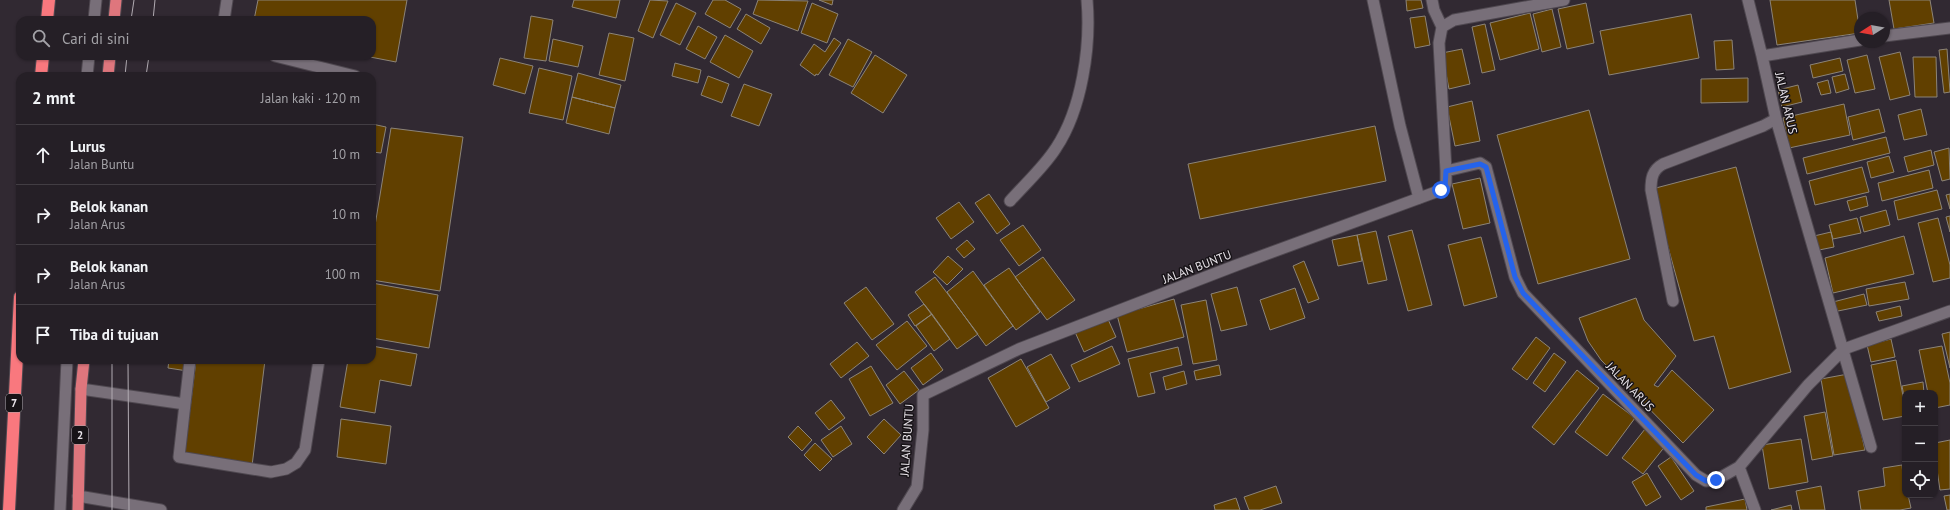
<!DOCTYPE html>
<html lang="id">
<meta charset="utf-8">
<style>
body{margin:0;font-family:"PT Sans",sans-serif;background:#2d272e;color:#f1f3f6}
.controls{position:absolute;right:12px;bottom:12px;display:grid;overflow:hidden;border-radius:8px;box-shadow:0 1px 3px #0004}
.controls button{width:36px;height:36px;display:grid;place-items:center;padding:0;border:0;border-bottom:1px solid #423d43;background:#251f26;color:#f1f3f6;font:20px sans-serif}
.compass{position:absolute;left:1854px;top:12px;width:36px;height:36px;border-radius:50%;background:#251f26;box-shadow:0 1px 3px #0004;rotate:259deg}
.stop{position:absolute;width:12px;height:12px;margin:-9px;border:3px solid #2563eb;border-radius:50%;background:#fff}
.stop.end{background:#2563eb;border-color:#fff;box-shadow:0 1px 4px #0008}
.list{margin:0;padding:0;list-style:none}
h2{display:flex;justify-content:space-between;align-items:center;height:52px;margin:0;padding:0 16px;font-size:17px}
h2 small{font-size:13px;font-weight:400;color:#a3a2a7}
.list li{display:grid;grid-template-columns:26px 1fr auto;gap:12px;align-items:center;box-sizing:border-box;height:60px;padding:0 16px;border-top:1px solid #423d43}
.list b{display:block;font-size:15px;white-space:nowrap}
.list p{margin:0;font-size:13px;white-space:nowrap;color:#a3a2a7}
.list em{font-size:13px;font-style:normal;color:#a3a2a7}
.icon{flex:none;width:22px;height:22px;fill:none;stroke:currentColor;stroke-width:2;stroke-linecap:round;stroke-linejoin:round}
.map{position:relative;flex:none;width:1950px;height:510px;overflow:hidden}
.search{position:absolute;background:#251f26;box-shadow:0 1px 3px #0004;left:16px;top:16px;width:360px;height:44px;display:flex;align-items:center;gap:10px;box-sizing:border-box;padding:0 14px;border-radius:12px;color:#a3a2a7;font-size:15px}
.panel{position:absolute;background:#251f26;box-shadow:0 1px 3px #0004;left:16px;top:72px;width:360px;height:292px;border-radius:12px}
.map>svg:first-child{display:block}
.building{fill:#614000;stroke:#8c8478}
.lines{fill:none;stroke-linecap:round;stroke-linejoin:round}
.service-casing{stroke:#4f4850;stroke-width:13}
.minor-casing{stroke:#4f4850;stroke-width:13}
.trunk-casing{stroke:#4f4850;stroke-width:13}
.motorway-casing{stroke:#4f4850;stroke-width:14}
.service{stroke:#786f79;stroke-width:11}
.minor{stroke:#786f79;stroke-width:11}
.trunk{stroke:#df767d;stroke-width:11}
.motorway{stroke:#f9787e;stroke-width:12}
.tram{stroke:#b2acb3;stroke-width:1}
.route{stroke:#2563eb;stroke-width:5}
.labels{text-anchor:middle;stroke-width:3;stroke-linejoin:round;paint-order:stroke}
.shield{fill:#171317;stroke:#a9a5aa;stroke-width:1}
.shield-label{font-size:11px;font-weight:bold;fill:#e8e3e9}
.street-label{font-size:12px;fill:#e8e3e9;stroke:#171317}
</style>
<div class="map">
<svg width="1950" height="510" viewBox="0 0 1950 510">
<rect width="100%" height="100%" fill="#312932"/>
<path class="building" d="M258,0H407L396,62L365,56H372V20H254Z
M574,0H620L616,18L572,7Z
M650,0L668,1L653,38L638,31Z
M713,0H725L741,9L730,28L705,14Z
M758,0L808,1L798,31L753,14Z
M819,0H833L832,5Z
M1406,0H1421L1423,8L1407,11Z
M1770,0H1855L1860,33L1777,45Z
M1889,0H1930L1934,23L1894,29Z
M676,3L696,13L680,45L660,35Z
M812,3L838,14L827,43L801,33Z
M1586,3L1594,43L1567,49L1558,9Z
M1552,9L1561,47L1542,52L1533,14Z
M1530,13L1539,49L1500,60L1490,23Z
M746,14L770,28L761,44L737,29Z
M1691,14L1699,58L1609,75L1600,31Z
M531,16L553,20L546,61L524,58Z
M1425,16L1430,45L1415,48L1410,18Z
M1485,24L1495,70L1482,73L1472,27Z
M698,26L717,37L705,59L686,49Z
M609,33L634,38L625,81L599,75Z
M725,35L753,51L739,78L710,62Z
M834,38L841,43L818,75L816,74L815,76L800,65L814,44L825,52Z
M553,39L583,46L578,67L549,61Z
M848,39L872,52L853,87L829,75Z
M1732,40L1734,69L1716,70L1714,41Z
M1462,49L1470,84L1449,89L1442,53Z
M1947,49L1950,92L1944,93L1939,50Z
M1900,52L1910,95L1890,100L1879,57Z
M875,55L907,75L883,113L851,93Z
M1867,55L1875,89L1855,93L1847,60Z
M1913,57H1936L1937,97H1915Z
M500,58L533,66L525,94L493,85Z
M1840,58L1843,71L1813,78L1810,65Z
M675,63L701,70L698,83L672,76Z
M539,68L572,76L563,120L529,113Z
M578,73L621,85L615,108L572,97Z
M1845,74L1849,89L1836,93L1832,77Z
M708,76L729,84L722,103L701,95Z
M1748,78V102L1701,103V79Z
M1828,80L1831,93L1821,95L1817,83Z
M744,84L772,94L759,126L731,116Z
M1798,85L1802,102L1782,107L1778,90Z
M572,97L615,108L609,134L566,123Z
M1472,101L1480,141L1455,146L1447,107Z
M1844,104L1850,135L1789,148L1783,118Z
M1879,109L1885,132L1853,140L1848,117Z
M1921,109L1927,135L1904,140L1898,115Z
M1589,110L1630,259L1538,284L1497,135Z
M372,124L386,127L381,153L372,152Z
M1375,126L1386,181L1200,219L1188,164Z
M391,128L463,137L440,291L372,280V244Z
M1886,137L1890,153L1807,174L1803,158Z
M1949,148L1950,179L1942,181L1934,152Z
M1931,150L1934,165L1908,172L1904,157Z
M1889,156L1894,172L1871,178L1867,162Z
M1736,167L1791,372L1729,389L1714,336L1694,341L1652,189Z
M1862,167L1869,192L1815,205L1809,181Z
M1929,170L1933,188L1882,201L1878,183Z
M1480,178L1490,223L1463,229L1452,184Z
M1937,190L1942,209L1898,220L1894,201Z
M989,194L1010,224L997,234L975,203Z
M1950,194V209L1946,195Z
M1866,196L1868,206L1850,211L1847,201Z
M959,202L974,222L951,239L936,218Z
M1886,210L1890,225L1864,232L1860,217Z
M1950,216V232L1946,217Z
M1857,218L1861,233L1833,239L1829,225Z
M1938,218L1950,265V278L1933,282L1918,223Z
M1023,225L1041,250L1019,266L1000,240Z
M1412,230L1432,305L1408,311L1388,236Z
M1376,231L1387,280L1368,284L1357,235Z
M1831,232L1834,247L1819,250L1814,236Z
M1357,235L1362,261L1338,266L1332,240Z
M1904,236L1914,274L1833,293L1825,258Z
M1481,237L1497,297L1464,306L1448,245Z
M967,240L975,249L964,258L956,249Z
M948,256L963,269L947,285L933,272Z
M1043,257L1075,300L1047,320L1015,277Z
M1304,261L1319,299L1308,303L1293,266Z
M1009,268L1040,312L1016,330L984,285Z
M973,271L1013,326L986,346L947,292Z
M935,277L978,334L957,349L915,292Z
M1905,282L1909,299L1869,306L1866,289Z
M372,283L438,295L429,348L372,338Z
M866,287L894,324L872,340L844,303Z
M1237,287L1247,325L1221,331L1211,294Z
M1295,288L1305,318L1270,330L1260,300Z
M1864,294L1867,305L1838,311L1833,302Z
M1636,298L1644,320L1676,356L1654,385L1658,387L1672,370L1714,410L1683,443L1601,360L1588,341L1579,318Z
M1174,299L1184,337L1127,352L1117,315Z
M1206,300L1217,360L1193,364L1181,305Z
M924,304L932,314L915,326L908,315Z
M1900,306L1902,316L1879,321L1876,312Z
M932,314L950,339L934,351L916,326Z
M1107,317L1116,337L1084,352L1075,332Z
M907,321L927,346L897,370L876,345Z
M1950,332V368L1942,334Z
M1536,337L1550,348L1527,380L1512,369Z
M1891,339L1895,357L1871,362L1867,345Z
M857,342L869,356L841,378L830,364Z
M372,346L417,354L411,386L380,380L375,413L340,407L348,360H372Z
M1112,346L1120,364L1079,382L1071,365Z
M1942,346L1950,383V405L1935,408V393H1928L1919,350Z
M1178,347L1182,365L1150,373L1155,393L1138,397L1128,359Z
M931,353L943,370L923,385L911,368Z
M1554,353L1566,362L1545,392L1533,383Z
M1051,354L1070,388L1046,402L1027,367Z
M1021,359L1049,408L1016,427L988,378Z
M169,360H196L194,372L168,368Z
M196,360H265L252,466L184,457Z
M1896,360L1905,406V416L1883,420L1871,365Z
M1219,365L1221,375L1196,380L1194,371Z
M871,366L893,403L870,416L849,379Z
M1577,370L1599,388L1554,445L1532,427Z
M904,371L919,390L900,404L886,385Z
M1184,371L1187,384L1166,390L1163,377Z
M1848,374L1865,450L1834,455L1821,379Z
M1923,382L1924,393H1905V401L1902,386Z
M1603,394L1635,418L1607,456L1575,432Z
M831,400L845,418L829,430L815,413Z
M1825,412L1833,456L1812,460L1804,416Z
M341,419L391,426L386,464L337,457Z
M884,419L901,435L884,454L867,437Z
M798,426L812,440L802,451L788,437Z
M841,426L852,444L833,457L821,440Z
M1645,429L1666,445L1643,474L1622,458Z
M1801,439L1808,482L1769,489L1762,445Z
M1950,440V489L1940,490L1935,456V443Z
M815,443L832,459L820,471L804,455Z
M1671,457L1694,491L1681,500L1658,466Z
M1902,465L1905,495H1908L1911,508L1900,510H1861L1858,491L1885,486L1883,468Z
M1647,473L1661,497L1646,506L1632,482Z
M1276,486L1282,503L1260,510H1249L1244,497Z
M1821,486L1825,510H1800L1796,491Z
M1950,495V510H1947L1944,496Z
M1236,498L1240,510H1215L1214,505Z
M1745,499L1747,510H1706V507Z
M1791,505L1792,510H1771Z"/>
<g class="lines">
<g class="service-casing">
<path id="service" d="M1373,0L1400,126L1419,198
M94,20L96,0
M224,20L227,0
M275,56L355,76
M87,76L89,56
M1010,201C1025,184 1044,167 1056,148C1082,109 1091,46 1087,0
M1673,301L1651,190C1651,179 1652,170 1663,164L1763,126L1776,119
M81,389L185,404L190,360
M185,404L179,457L271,472L286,469L296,463L305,450L319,360
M78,496L161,510
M60,510L67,360"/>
</g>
<g class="minor-casing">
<path id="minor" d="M1432,0L1434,10L1442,27
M1748,0L1762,56L1776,119L1871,447
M1442,27L1454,20L1564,0
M1884,36L1950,28
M1762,56L1860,40
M1446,171L1480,163L1486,167L1515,277L1523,293L1696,475L1706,481L1716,480L1739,467L1808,385L1844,349L1950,311
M1739,467L1755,510
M903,510L917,487L923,430V395L1019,349L1237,265L1444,189L1446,183V171L1439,43L1442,27"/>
</g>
<g class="trunk-casing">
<path id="trunk" d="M114,20L116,0
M108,76L110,56
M78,510L81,389L84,360"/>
</g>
<g class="motorway-casing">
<path id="motorway" d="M47,20L49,0
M41,76L43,56
M9,510L20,297"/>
</g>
<use href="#service" class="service"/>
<use href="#minor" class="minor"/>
<use href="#trunk" class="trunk"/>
<use href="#motorway" class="motorway"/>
<path class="tram" d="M131,20L134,0
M153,20L155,0
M125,76L127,56
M146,76L149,56
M112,360V510
M128,360L129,510"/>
</g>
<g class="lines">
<path class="route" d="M1441,190L1445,187L1446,171L1480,164L1486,167L1515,277L1523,293L1696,475L1706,481L1716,480"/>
</g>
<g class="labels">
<g class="shield">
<rect x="6" y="394" width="16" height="18" rx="3"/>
<rect x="72" y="426" width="16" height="18" rx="3"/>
</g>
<g class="shield-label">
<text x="14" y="407">7</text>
<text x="80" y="439">2</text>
</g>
<g class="street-label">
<text transform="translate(1786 103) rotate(77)" y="4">JALAN ARUS</text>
<text transform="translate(1197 267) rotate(-21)" y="4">JALAN BUNTU</text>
<text transform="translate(1630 387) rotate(46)" y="4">JALAN ARUS</text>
<text transform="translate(907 440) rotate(-86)" y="4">JALAN BUNTU</text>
</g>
</g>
</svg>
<div class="controls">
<button>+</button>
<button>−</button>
<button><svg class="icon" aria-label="locate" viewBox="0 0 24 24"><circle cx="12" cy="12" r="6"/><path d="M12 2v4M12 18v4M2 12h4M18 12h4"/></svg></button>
</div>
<svg class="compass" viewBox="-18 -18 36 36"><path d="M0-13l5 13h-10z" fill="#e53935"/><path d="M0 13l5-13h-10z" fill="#a3a2a7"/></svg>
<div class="stop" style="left:1441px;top:190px"></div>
<div class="stop end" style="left:1716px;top:480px"></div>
<div class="search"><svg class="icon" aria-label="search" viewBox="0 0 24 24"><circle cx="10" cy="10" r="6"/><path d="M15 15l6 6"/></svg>Cari di sini</div>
<section class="panel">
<h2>2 mnt<small>Jalan kaki · 120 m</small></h2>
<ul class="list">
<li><svg class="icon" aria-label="ahead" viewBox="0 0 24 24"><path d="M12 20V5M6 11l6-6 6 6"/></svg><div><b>Lurus</b><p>Jalan Buntu</p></div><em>10 m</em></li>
<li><svg class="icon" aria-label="right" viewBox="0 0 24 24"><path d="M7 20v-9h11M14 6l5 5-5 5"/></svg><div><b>Belok kanan</b><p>Jalan Arus</p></div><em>10 m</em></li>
<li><svg class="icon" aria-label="right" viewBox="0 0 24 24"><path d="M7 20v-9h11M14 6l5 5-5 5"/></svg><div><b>Belok kanan</b><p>Jalan Arus</p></div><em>100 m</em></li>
<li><svg class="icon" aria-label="arrive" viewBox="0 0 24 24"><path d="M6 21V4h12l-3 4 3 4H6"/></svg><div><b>Tiba di tujuan</b></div></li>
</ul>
</section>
</div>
